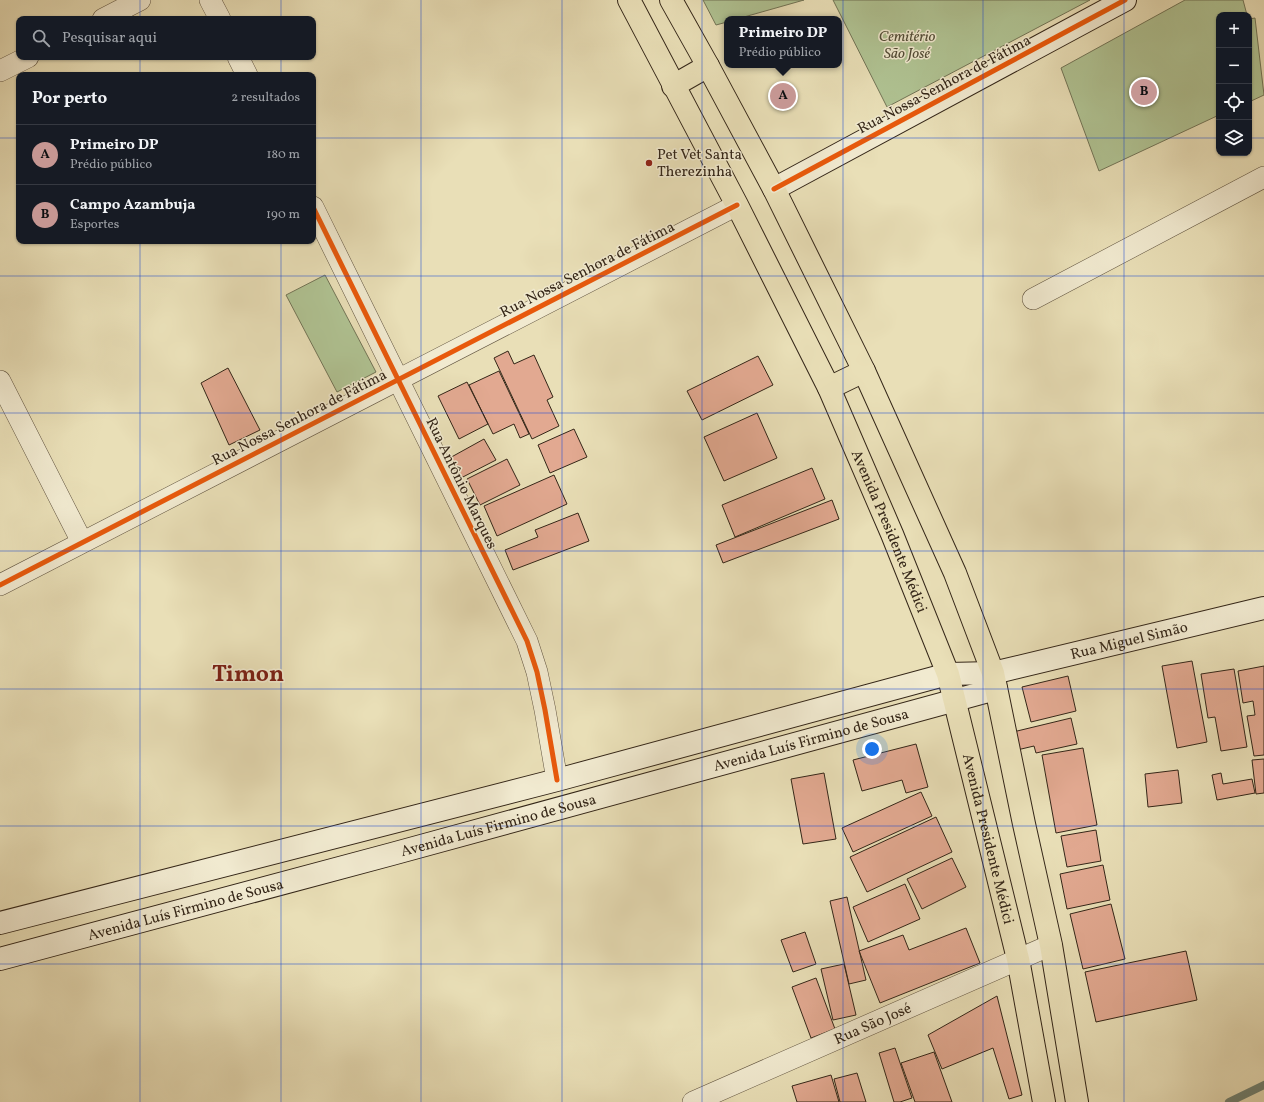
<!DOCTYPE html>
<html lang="pt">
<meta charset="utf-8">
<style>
body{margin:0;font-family:Vollkorn,serif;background:#20242c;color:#f1f3f6}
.controls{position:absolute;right:12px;top:12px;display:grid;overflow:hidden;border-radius:8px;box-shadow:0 1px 3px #0004}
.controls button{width:36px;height:36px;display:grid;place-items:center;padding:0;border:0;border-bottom:1px solid #363941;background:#171b24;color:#f1f3f6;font:20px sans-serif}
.you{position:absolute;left:872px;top:749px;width:14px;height:14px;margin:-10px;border:3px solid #fff;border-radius:50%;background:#1a73e8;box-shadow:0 0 0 6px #1a73e833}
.badge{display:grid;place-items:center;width:26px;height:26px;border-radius:50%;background:#c59692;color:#111;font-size:13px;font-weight:700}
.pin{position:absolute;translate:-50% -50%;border:2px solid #fff;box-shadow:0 1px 4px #0006}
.popup{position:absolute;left:724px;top:16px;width:118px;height:52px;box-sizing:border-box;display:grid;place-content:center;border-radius:8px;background:#171b24;filter:drop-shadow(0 1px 3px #0005);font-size:13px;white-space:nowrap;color:#9ea1a6}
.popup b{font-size:15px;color:#f1f3f6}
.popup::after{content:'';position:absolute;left:50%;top:100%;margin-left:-8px;border:8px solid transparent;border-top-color:#171b24}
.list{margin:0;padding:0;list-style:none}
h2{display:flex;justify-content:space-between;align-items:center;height:52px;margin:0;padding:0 16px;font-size:17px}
h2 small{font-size:13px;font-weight:400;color:#9ea1a6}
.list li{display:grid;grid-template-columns:26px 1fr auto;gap:12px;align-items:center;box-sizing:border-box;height:60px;padding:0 16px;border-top:1px solid #363941}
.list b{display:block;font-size:15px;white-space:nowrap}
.list p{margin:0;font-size:13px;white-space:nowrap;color:#9ea1a6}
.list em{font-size:13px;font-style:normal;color:#9ea1a6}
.icon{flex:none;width:22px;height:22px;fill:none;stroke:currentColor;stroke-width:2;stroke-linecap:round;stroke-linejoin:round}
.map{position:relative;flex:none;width:1264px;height:1102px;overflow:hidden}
.search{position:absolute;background:#171b24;box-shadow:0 1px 3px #0004;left:16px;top:16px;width:300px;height:44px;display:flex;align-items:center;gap:10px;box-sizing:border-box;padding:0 14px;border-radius:8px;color:#9ea1a6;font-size:15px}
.panel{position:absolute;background:#171b24;box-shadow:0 1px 3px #0004;left:16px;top:72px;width:300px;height:172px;border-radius:8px}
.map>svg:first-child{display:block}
.green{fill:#b0c393;stroke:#727456}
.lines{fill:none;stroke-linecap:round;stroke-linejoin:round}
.stream{stroke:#6f8173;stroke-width:8}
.building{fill:#e2a991;stroke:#342618}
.street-casing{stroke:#615440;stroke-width:22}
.secondary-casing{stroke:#342618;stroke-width:24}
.primary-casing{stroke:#342618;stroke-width:24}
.street{stroke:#f1ead0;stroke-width:21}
.secondary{stroke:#f1ead0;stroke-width:22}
.primary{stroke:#e9dfb7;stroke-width:22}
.cycleway-casing{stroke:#f1ead0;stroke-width:8}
.cycleway{stroke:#e8590c;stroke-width:5}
.grid{fill:none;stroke:#1d4ed8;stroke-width:1;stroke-opacity:0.55}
.poi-dot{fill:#8f2418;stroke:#f1ead0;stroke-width:1.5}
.labels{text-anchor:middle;stroke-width:3;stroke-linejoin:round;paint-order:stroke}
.park-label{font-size:15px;font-style:italic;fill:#534d37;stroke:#f1ead0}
.street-label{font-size:15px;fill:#342618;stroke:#f1ead0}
.poi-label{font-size:15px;fill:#342618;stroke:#f1ead0;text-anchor:start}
.town-label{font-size:23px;font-weight:bold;fill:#7a1f14;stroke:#f1ead0}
</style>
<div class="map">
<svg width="1264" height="1102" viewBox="0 0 1264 1102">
<rect width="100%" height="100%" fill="#e9dfb7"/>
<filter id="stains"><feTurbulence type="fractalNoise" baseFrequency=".005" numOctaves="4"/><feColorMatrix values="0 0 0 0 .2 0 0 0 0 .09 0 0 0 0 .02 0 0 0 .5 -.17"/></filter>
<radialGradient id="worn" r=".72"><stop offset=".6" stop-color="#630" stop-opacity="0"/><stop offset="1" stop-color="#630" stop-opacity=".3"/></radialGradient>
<path class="green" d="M703,0H804L737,19H727V22L716,25Z
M833,0H1090L887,107Z
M1185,0H1243L1247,15H1219V115L1099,171L1061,68Z
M1255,18L1264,95L1249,102V19Z
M325,275L376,372L337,392L286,295Z"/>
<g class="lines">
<path class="stream" d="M1229,1102L1264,1085"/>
</g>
<path class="building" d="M508,351L514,364L534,355L553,397L547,400L559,426L532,439L494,358Z
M758,356L773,385L702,420L687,391Z
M228,368L260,430L229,445L201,383Z
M499,371L529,434L520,438L514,424L493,434L469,385Z
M467,382L488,424L459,439L438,396Z
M757,413L777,458L724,481L704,437Z
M574,429L587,457L550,473L538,445Z
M484,439L496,460L457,480L446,460Z
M507,459L520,485L480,505L467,479Z
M812,468L825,499L735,537L722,505Z
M554,475L567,504L497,536L484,506Z
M832,500L839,519L723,563L716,545Z
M578,513L589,541L513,570L505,550L538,537L535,530Z
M1192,661L1207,742L1177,748L1162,666Z
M1264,666V755L1254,756L1247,716L1255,715L1253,701L1243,703L1238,671Z
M1234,669L1247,747L1221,751L1215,717L1208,718L1201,674Z
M1068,676L1076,711L1031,722L1022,687Z
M1071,718L1077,744L1036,753L1034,746L1017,750L1013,732Z
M916,744L928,787L906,793L902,780L862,791L853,760Z
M1083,748L1097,825L1056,833L1042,755Z
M1264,759V793L1256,794L1252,760Z
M1178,770L1182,803L1148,807L1145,774Z
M824,773L836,839L803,844L791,779Z
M1221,773L1223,784L1252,779L1255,793L1217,800L1212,775Z
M921,792L932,816L853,852L842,828Z
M936,817L952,852L867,892L850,857Z
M1096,830L1101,861L1067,867L1061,836Z
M952,858L966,887L922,909L907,879Z
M1103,865L1110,900L1067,909L1060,874Z
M905,884L920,919L868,942L853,907Z
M847,897L866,980L849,984L830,901Z
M1111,904L1125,959L1083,969L1070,914Z
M966,928L980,963L880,1003L859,951L903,935L909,950Z
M805,932L816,964L793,972L781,940Z
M1186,951L1197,1000L1096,1022L1085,972Z
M844,964L856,1015L833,1020L821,969Z
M816,978L835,1029L811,1038L792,987Z
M997,996L1022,1095L1009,1099L993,1048L942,1069L928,1035Z
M895,1048L912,1098L900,1102H894L879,1053Z
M934,1052L952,1102H915L901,1063Z
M857,1073L866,1102H840L834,1079Z
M831,1075L839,1102H797L792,1086Z"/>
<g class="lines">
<g class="street-casing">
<g id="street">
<path d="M210,0L220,19"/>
<path d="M103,19L140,0"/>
<path d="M238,57L247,75"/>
<path d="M0,71L28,57"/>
<path d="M313,207L527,641L537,672L545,710L557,780"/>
<path d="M1033,299L1264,177"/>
<path d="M0,381L82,542"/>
<path d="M0,585L737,205"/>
<path id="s1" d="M693,1102L1051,945"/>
</g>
</g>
<g class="secondary-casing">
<g id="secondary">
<path d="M774,189L1125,0"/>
<path id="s2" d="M0,923L557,780L948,674L993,673L1264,608"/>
<path id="s3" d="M0,959L392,854L996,689"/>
</g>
</g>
<g class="primary-casing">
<g id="primary">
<path id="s4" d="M629,0L737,205L829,388L892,534L948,674L1018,959L1044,1102"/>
<path d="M671,0L708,66L774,189L864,371L955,573L993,673L1024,824L1051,945L1077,1102"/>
<path d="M673,86L708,66"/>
<path d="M829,388L864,371"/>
</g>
</g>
<use href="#street" class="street"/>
<use href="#secondary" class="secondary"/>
<use href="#primary" class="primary"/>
<g class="cycleway-casing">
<path id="cycleway" d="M774,189L1125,0
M313,207L527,641L537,672L545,710L557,780
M0,585L737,205"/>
</g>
<use href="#cycleway" class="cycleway"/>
</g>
<path class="grid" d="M140,0V19M281,0V19M421,0V1102M562,0V1102M702,0V1102M843,0V1102M983,0V1102M1124,0V1102M140,57V75M281,57V75M0,138H19M313,138H1219M1249,138H1264M140,241V1102M281,241V1102M0,276H1264M0,413H1264M0,551H1264M0,689H1264M0,826H1264M0,964H1264"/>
<circle class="poi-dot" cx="649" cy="163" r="4"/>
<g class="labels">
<g class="park-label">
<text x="907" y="41">Cemitério<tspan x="907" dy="17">São José</tspan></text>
</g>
<g class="street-label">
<text transform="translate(944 84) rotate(-28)" y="5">Rua Nossa Senhora de Fátima</text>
<text transform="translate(587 269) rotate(-27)" y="5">Rua Nossa Senhora de Fátima</text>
<text transform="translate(299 417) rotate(-27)" y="5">Rua Nossa Senhora de Fátima</text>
<text transform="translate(462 483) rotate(64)" y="5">Rua Antônio Marques</text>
<text dy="5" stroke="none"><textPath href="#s4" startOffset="592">Avenida Presidente Médici</textPath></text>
<text dy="5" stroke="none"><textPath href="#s2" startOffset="1165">Rua Miguel Simão</textPath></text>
<text dy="5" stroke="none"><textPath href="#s3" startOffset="840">Avenida Luís Firmino de Sousa</textPath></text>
<text dy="5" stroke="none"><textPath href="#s3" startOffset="516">Avenida Luís Firmino de Sousa</textPath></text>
<text dy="5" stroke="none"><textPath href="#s4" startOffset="916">Avenida Presidente Médici</textPath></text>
<text dy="5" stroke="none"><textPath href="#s3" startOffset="192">Avenida Luís Firmino de Sousa</textPath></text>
<text dy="5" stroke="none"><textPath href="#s1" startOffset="196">Rua São José</textPath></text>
</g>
<g class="poi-label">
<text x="657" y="159">Pet Vet Santa<tspan x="657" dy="17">Therezinha</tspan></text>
</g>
<g class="town-label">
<text x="248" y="681">Timon</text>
</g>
</g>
<rect width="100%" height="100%" filter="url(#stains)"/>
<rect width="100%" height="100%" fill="url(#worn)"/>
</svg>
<div class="controls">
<button>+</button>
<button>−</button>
<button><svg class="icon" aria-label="locate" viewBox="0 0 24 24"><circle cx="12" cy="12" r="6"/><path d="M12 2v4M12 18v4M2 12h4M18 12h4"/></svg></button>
<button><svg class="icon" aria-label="layers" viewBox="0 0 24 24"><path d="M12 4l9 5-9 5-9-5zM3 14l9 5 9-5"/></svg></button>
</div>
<div class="you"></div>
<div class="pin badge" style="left:783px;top:96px">A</div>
<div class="popup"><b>Primeiro DP</b>Prédio público</div>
<div class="pin badge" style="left:1144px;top:92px">B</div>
<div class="search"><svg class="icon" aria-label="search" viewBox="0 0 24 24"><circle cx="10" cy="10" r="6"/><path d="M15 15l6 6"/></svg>Pesquisar aqui</div>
<section class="panel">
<h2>Por perto<small>2 resultados</small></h2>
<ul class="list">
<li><span class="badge">A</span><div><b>Primeiro DP</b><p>Prédio público</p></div><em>180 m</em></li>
<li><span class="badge">B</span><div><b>Campo Azambuja</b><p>Esportes</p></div><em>190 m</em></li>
</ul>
</section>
</div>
